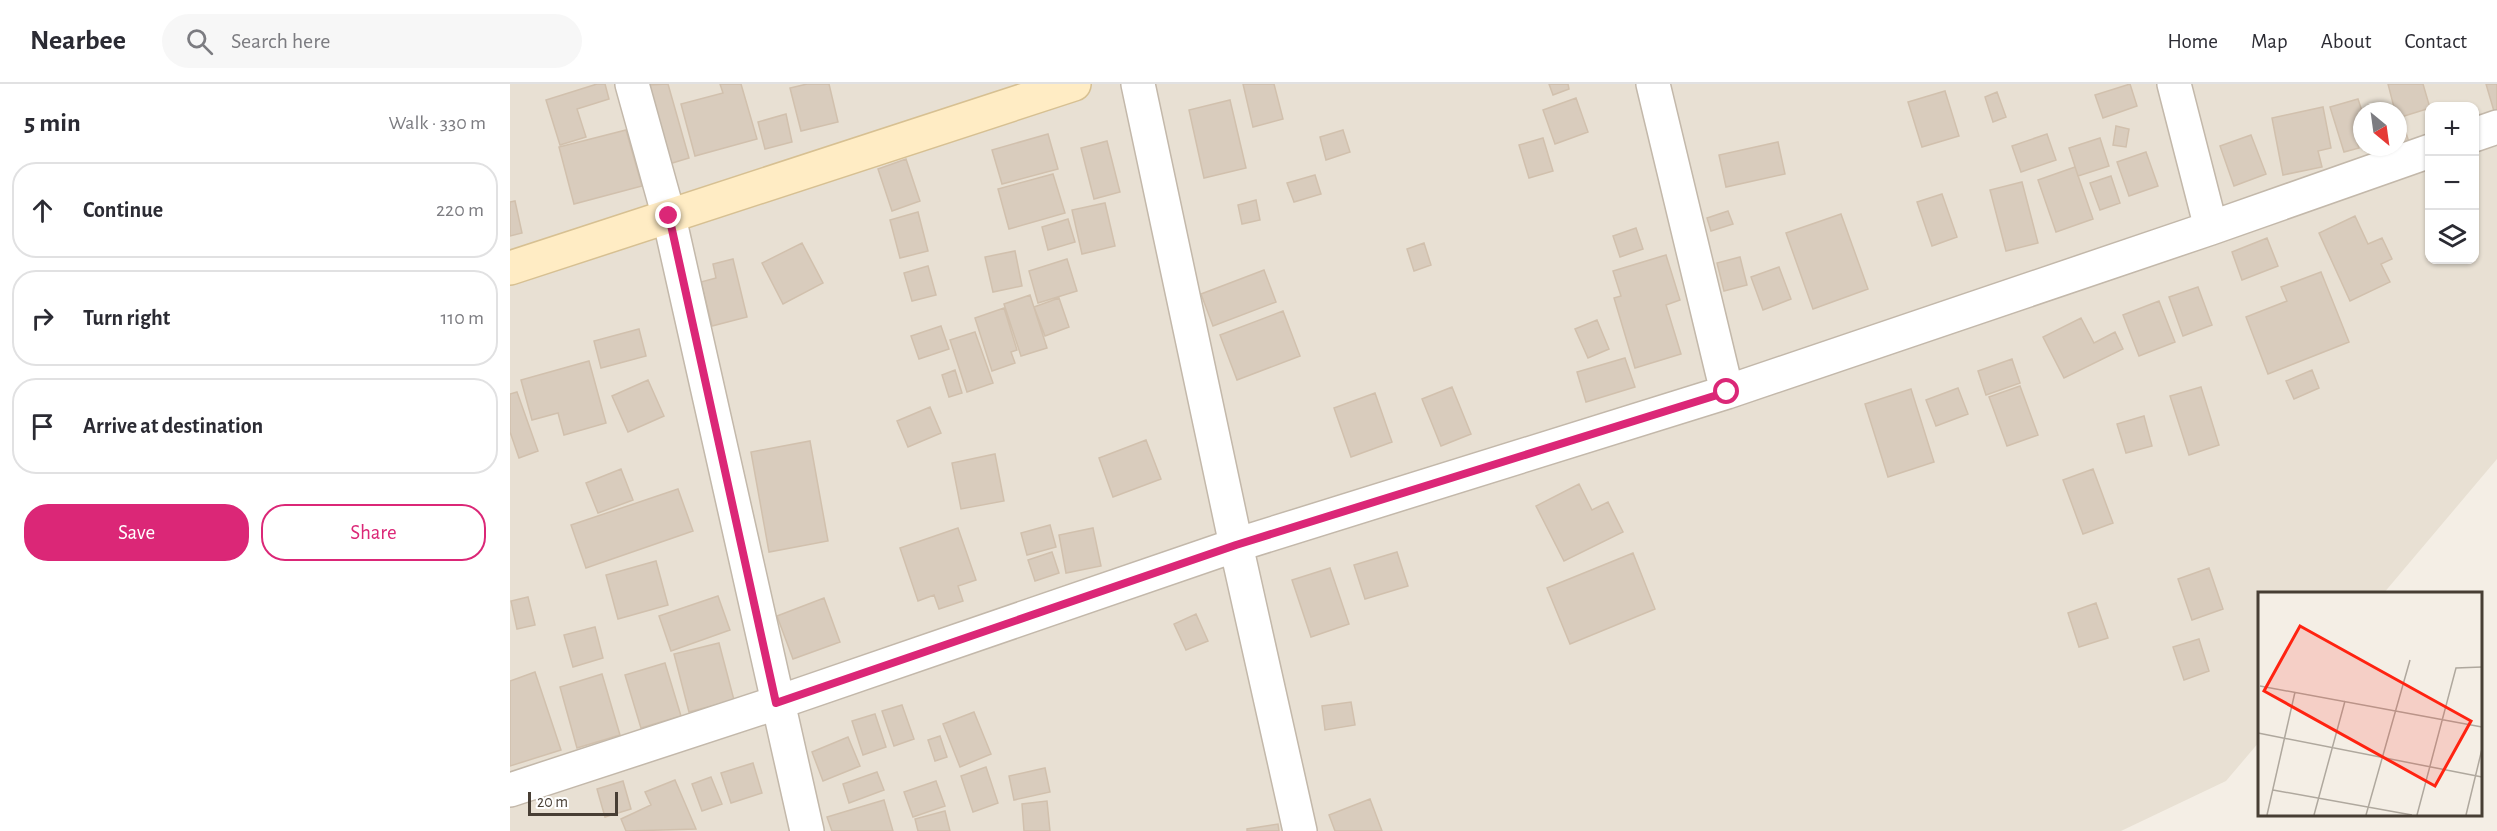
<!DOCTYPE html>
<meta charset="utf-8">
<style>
body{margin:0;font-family:"Alegreya Sans",sans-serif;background:#f7f7f7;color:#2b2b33}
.controls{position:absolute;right:18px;top:18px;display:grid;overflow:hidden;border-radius:12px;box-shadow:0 2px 4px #0004}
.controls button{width:54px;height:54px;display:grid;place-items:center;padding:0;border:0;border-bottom:2px solid #e1e1e2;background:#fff;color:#2b2b33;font:30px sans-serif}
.compass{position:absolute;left:1843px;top:18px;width:54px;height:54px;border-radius:50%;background:#fff;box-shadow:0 2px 4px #0004;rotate:151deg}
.scale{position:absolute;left:18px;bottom:15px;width:90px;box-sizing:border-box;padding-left:6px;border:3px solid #473e34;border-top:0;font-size:16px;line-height:21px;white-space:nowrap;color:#473e34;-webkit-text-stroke:4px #fff;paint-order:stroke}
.stop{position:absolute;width:18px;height:18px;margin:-14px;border:4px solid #db2777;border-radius:50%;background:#fff}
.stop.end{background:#db2777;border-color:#fff;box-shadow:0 2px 6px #0008}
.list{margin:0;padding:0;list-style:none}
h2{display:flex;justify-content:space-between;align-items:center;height:78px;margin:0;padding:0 24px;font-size:26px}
h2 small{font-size:20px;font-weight:400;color:#7c7c81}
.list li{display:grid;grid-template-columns:39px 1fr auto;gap:18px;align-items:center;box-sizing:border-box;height:96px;margin:0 12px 12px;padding:0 12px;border:2px solid #e1e1e2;border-radius:24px}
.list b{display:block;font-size:22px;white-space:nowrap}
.list em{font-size:20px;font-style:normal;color:#7c7c81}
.actions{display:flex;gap:12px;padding:18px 24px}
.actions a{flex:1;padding:14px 0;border:2px solid #db2777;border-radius:24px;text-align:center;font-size:21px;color:#db2777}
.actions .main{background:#db2777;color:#fff}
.icon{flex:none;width:33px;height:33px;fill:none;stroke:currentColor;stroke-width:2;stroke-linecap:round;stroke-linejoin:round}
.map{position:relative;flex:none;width:1987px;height:747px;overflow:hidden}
header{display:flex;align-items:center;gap:36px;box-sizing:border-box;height:84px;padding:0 30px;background:#fff;border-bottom:2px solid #e1e1e2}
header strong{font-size:28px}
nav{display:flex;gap:33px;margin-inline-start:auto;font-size:21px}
.search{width:420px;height:54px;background:#f7f7f7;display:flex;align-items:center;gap:15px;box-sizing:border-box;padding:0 21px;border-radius:33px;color:#7c7c81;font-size:22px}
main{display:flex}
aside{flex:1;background:#fff}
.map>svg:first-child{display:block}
.residential{fill:#e8e0d3;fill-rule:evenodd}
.building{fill:#d9ccbd;stroke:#d1c0ad;stroke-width:1.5}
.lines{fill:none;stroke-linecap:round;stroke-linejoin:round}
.street-casing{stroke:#c3b8aa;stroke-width:36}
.secondary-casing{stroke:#d7c092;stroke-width:36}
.street{stroke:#fff;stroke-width:33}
.secondary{stroke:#ffecc4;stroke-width:33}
.route{stroke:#db2777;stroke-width:8}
.inset-road{fill:none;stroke:#afa89e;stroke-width:1.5}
.view{fill:#ff2311;fill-opacity:0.15;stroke:#ff2311;stroke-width:3}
.inset-edge{fill:none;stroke:#473e34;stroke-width:3}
</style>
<header>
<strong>Nearbee</strong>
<div class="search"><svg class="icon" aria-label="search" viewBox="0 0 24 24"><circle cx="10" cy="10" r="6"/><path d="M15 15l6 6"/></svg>Search here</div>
<nav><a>Home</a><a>Map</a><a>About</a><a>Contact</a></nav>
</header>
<main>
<aside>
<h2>5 min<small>Walk · 330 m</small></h2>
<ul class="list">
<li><svg class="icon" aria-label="ahead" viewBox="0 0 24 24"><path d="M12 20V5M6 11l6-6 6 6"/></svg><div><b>Continue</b></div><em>220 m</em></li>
<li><svg class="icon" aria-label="right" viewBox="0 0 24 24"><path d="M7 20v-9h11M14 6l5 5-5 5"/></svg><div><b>Turn right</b></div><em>110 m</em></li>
<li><svg class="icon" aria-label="arrive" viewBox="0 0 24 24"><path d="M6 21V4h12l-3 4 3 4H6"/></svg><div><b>Arrive at destination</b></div></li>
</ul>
<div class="actions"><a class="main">Save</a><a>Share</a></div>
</aside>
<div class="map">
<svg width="1987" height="747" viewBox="0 0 1987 747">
<rect width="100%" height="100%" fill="#f4eee5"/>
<path class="residential" d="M0,0H1987V375L1873,510H1750V657L1716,697L1611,747H0ZM1920,22H1964V176H1920ZM1852,27H1888V63H1852Z"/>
<path class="building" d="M87,0H95L99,15L67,25L76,53L50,61L36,16Z
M158,0L179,74L159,80L137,1Z
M210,0H231L247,55L185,72L171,20L213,9Z
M297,0H319L328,38L291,47L280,4Z
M733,0H764L773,35L743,43Z
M1039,0H1058L1059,5L1043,11Z
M1620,0L1627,22L1593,34L1585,11Z
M1878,0H1913L1920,24L1888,34V27H1885Z
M1976,0H1987V34H1986Z
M1435,7L1449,52L1412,63L1398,18Z
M1487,8L1496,33L1483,38L1475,13Z
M1066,14L1078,48L1045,60L1033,26Z
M1848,15L1852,27V50L1845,52L1849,64L1834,68L1820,23Z
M720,16L736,84L694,94L679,26Z
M1813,23L1821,64L1808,67L1812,83L1773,91L1762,34Z
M276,30L282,58L255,65L248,38Z
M1893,40L1899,58L1888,62V41Z
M1606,42L1619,45L1616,63L1603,61Z
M116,46L132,102L64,120L49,63Z
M833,46L840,68L816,76L810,53Z
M538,50L548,85L492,100L482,66Z
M1537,50L1546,76L1511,88L1502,62Z
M1741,51L1756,90L1724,102L1710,62Z
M1033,54L1043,87L1019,94L1009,61Z
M1590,54L1599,82L1568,92L1559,64Z
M597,57L610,108L584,115L571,64Z
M1268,58L1275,90L1216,103L1209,71Z
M1636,68L1648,102L1619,112L1607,78Z
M396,75L410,117L382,127L368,85Z
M1565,83L1583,135L1546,148L1528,96Z
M543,90L555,129L499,145L488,105Z
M805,91L811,110L784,118L777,99Z
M1601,92L1610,119L1590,126L1580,99Z
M1512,98L1528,159L1496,167L1480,106Z
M1432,110L1447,153L1422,162L1407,118Z
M746,116L750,136L732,140L728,121Z
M5,117L12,149L0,152V118Z
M595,119L605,162L572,170L562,126Z
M1218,127L1223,140L1201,147L1197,134Z
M408,128L418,167L390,174L380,136Z
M1331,130L1358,205L1303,225L1276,149Z
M1845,132L1858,160L1872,154L1882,175L1871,180L1880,198L1840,217L1809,149Z
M558,135L565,158L538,166L532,143Z
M1126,144L1133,165L1110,173L1103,152Z
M1757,154L1768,182L1732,196L1722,168Z
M292,159L313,199L273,220L252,179Z
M914,159L921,181L904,187L897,165Z
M505,167L512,202L483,208L475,173Z
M1156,171L1170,216L1156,221L1171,270L1125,284L1104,214L1111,212L1103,187Z
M1230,173L1237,201L1214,207L1207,179Z
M223,175L237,233L202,242L191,198L206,194L203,180Z
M557,175L567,207L528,219L519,187Z
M418,182L426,211L402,217L394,189Z
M1269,183L1281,215L1253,226L1241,193Z
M754,186L766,218L703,242L691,210Z
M1811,188L1839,258L1758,290L1736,233L1777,217L1771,203Z
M1688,203L1702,241L1673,252L1659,213Z
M520,211L537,264L511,272L494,220Z
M549,214L559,243L535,252L524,223Z
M1649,217L1665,258L1629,272L1613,231Z
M494,224L507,266L501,268L505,279L482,287L465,234Z
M773,227L790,272L727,296L710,251Z
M1571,234L1584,259L1605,248L1613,265L1554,294L1533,253Z
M1087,236L1099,265L1078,274L1065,245Z
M431,242L439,265L409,275L401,252Z
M129,245L136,272L91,284L84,257Z
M465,248L483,299L457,308L440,256Z
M1115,274L1125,303L1076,318L1067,288Z
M1502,275L1510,299L1476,311L1468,287Z
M79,277L96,339L54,351L48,329L22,336L11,296Z
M445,286L452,309L439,313L432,291Z
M1802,286L1809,304L1784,315L1776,297Z
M138,296L154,332L118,348L102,312Z
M1510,302L1528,351L1497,362L1479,313Z
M942,303L961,350L931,362L912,315Z
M1691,303L1709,361L1679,371L1660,312Z
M1448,304L1458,330L1426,342L1416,316Z
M1401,305L1424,378L1378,393L1355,320Z
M7,308L28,367L9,374L0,348V310Z
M865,309L882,358L841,373L824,324Z
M420,323L431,349L398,363L387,337Z
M1634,332L1642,362L1616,369L1607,340Z
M636,356L651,395L603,413L589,374Z
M300,357L318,457L259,468L241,368Z
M485,370L494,417L451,425L442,379Z
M111,385L123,416L88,429L76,399Z
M1583,385L1603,439L1573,450L1553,396Z
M1069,400L1082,426L1098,418L1113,448L1054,477L1026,422Z
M168,405L183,447L76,484L61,441Z
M540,441L546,463L517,471L511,449Z
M448,444L466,496L448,502L453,517L429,525L424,511L408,517L390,464Z
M583,444L591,482L556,489L549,451Z
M542,468L549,489L525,497L518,476Z
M887,468L898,502L855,515L844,481Z
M1123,469L1145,525L1060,560L1037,504Z
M146,477L158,521L108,535L96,491Z
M820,484L839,540L801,553L782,496Z
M1699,484L1713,525L1682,536L1668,495Z
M208,512L220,546L161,567L149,532Z
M18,513L25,541L7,545L1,517Z
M314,514L330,558L283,575L267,532Z
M1586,519L1598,554L1569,563L1558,529Z
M686,530L698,557L676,566L664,540Z
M85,543L93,574L63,583L54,551Z
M1689,555L1699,587L1674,596L1663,563Z
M209,559L224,616L179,628L164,570Z
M155,579L171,632L131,644L115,591Z
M25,588L51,666L0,682V597Z
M92,590L110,651L67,664L50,603Z
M841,618L845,641L815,646L812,622Z
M392,621L404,655L384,662L372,627Z
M464,628L481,670L450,683L433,640Z
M365,630L376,663L353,671L342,637Z
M430,652L437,673L425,677L418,656Z
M338,653L350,682L313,697L302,668Z
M243,679L252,709L221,719L211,689Z
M476,683L488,719L463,728L451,692Z
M535,684L540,708L504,716L499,692Z
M367,688L374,706L339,719L333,700Z
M201,693L212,720L192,727L182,700Z
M165,696L186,745L116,747L111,735L141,721L135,708Z
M113,697L121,725L95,733L87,705Z
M426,697L435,722L403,733L394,708Z
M860,715L872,747H825L819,731Z
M374,716L383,747H322L317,733Z
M537,717L540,747H514L512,720Z
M435,727L440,747H408L405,735Z
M768,740L769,747H737V745Z"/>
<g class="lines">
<g class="street-casing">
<path id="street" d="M122,0L159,133L297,747
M628,0L726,461L790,747
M1143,0L1217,308
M1664,0L1701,144
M1964,51L1987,43
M0,706L266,619L726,461L1217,308L1701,144L1920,67"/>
</g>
<g class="secondary-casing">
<path id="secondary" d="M0,184L564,0"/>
</g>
<use href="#street" class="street"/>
<use href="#secondary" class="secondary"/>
</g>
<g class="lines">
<path class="route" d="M159,132L266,619L726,461L1217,308"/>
</g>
<g transform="translate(1748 508)">
<rect width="224" height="224" fill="#f4eee5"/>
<path class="inset-road" d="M2,94L224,135M0,141L224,185M15,198L154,223M9,223L37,100M56,223L87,109M108,223L152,68M159,223L198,76L224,75M208,223L224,157"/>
<path class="view" d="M42,34L213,129L177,194L6,99Z"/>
<rect width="224" height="224" class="inset-edge"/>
</g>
</svg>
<div class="controls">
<button>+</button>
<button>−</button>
<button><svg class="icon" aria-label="layers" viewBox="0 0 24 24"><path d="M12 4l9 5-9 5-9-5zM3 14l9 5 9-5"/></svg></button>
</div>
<svg class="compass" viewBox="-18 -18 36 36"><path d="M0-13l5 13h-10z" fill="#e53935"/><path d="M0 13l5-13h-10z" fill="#7c7c81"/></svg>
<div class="scale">20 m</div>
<div class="stop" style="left:1217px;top:308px"></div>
<div class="stop end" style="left:159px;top:132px"></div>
</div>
</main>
